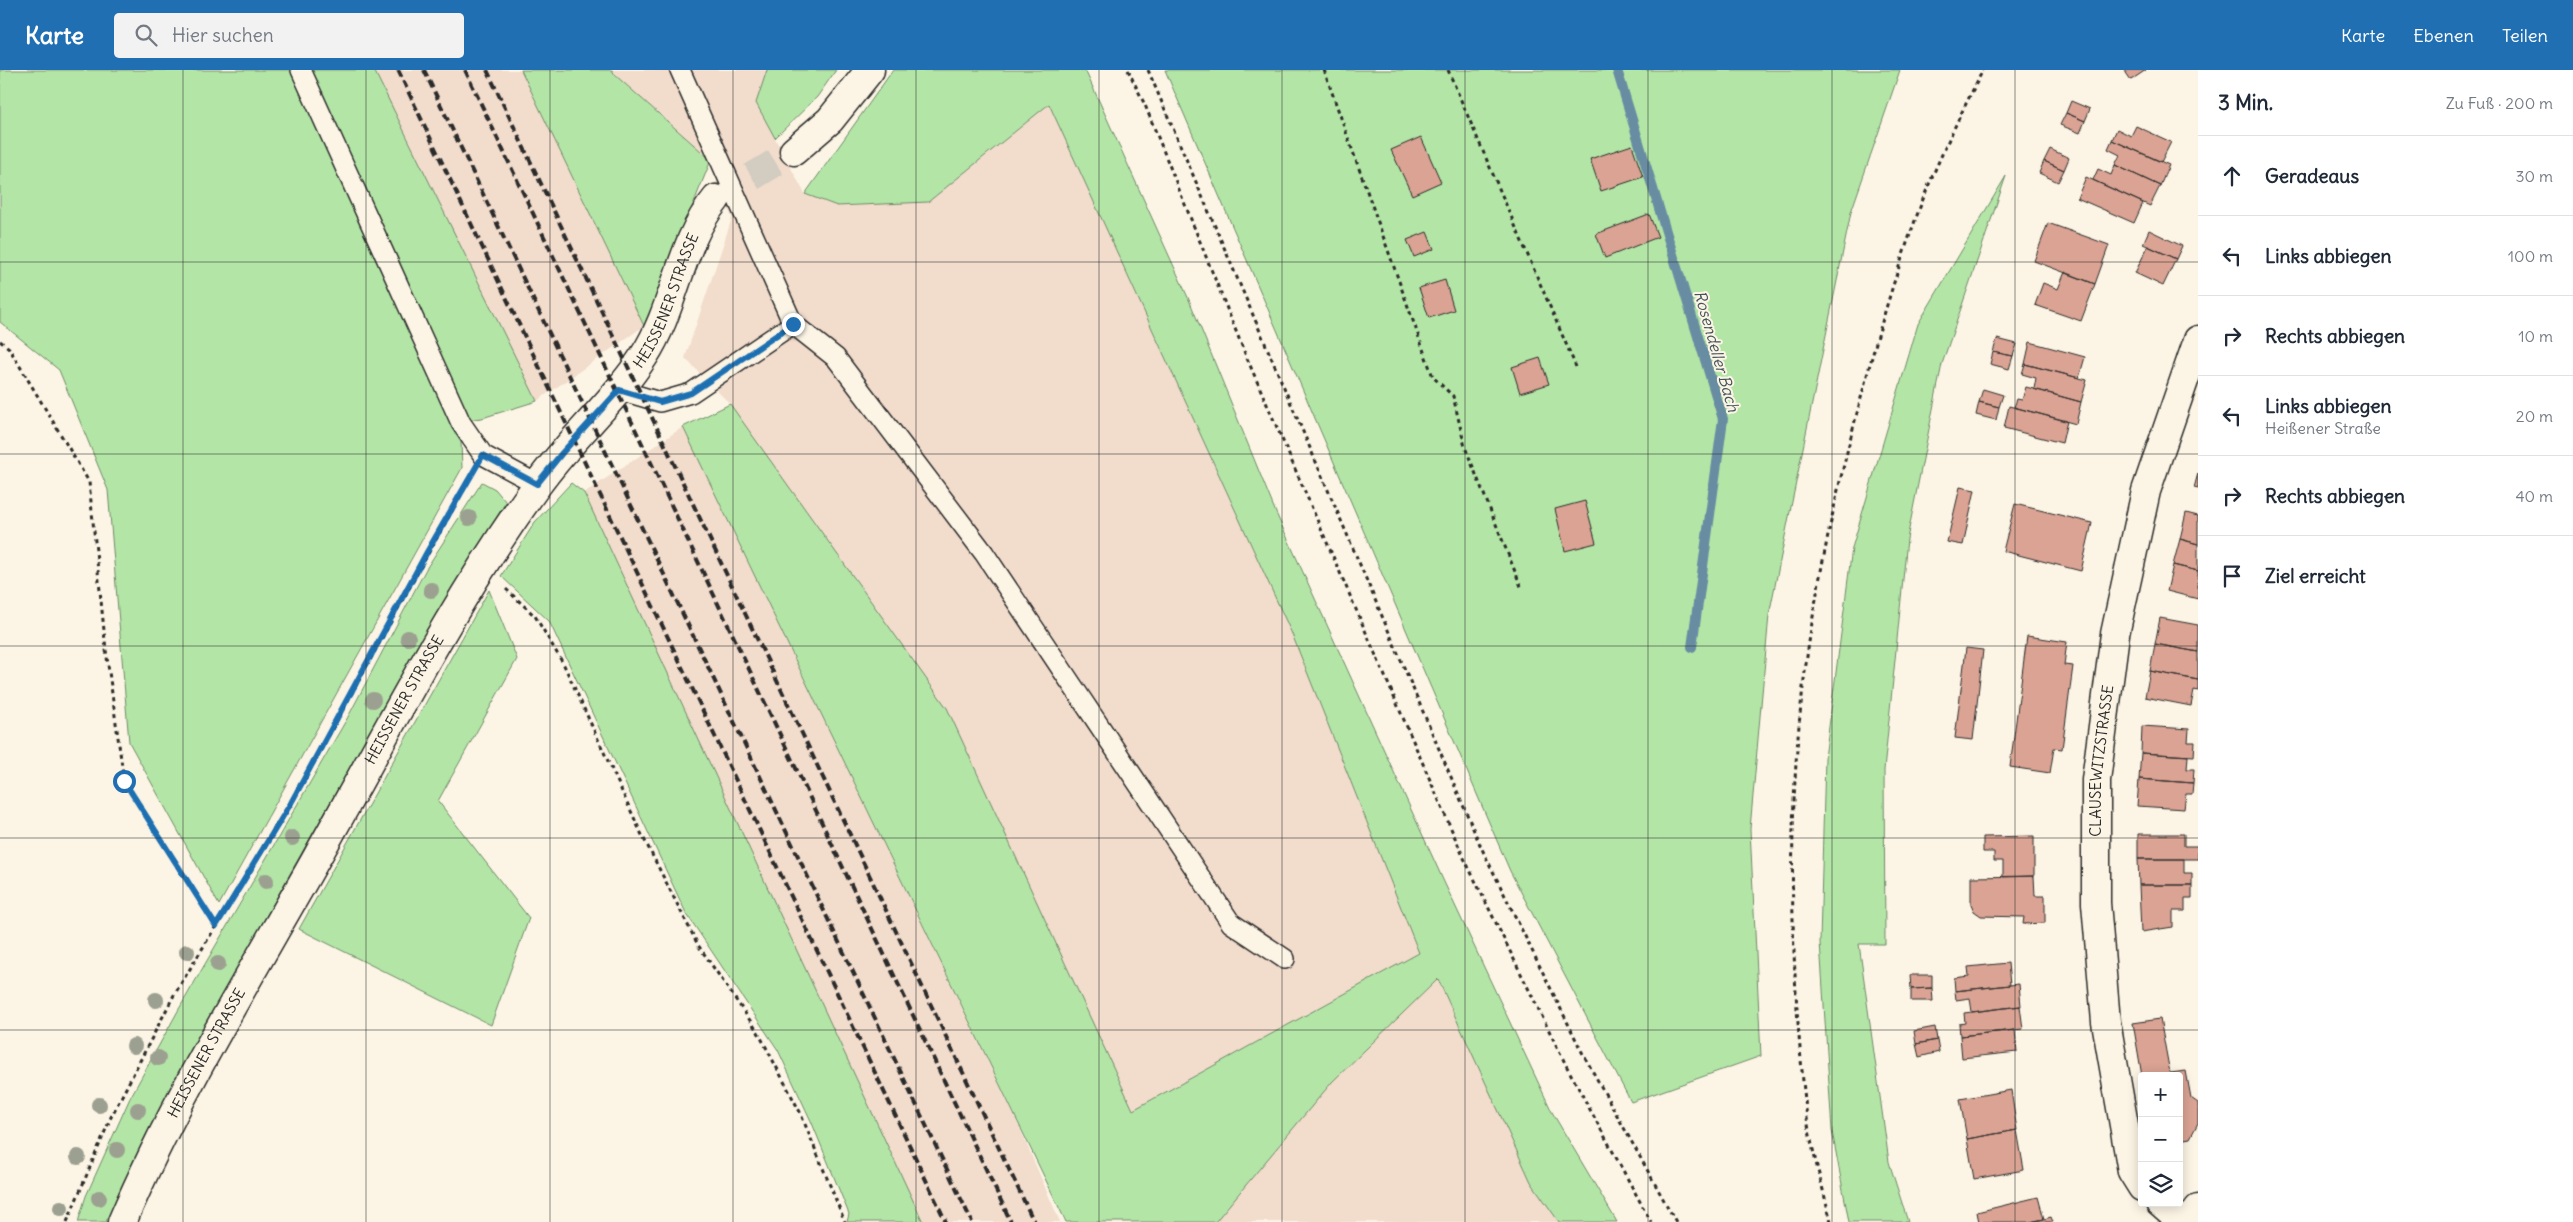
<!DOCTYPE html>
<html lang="de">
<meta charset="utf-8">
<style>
body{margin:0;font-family:Delius,sans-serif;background:#f2f2f3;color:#1f2937}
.controls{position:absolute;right:15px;bottom:15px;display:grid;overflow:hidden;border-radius:5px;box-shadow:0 2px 12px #0003}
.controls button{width:45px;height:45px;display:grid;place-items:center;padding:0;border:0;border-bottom:1px solid #e0e1e3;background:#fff;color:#1f2937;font:25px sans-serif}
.stop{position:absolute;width:15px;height:15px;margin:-11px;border:4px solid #1f6fb2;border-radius:50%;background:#fff}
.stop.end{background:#1f6fb2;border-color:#fff;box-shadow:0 1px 5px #0008}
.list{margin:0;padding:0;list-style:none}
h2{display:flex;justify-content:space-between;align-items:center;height:65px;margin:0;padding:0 20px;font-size:21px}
h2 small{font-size:16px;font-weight:400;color:#747a83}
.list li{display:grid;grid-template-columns:32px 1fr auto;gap:15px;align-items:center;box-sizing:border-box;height:80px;padding:0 20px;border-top:1px solid #e0e1e3}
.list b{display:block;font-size:19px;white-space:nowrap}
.list p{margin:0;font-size:16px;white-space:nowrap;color:#747a83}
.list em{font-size:16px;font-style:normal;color:#747a83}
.icon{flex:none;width:28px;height:28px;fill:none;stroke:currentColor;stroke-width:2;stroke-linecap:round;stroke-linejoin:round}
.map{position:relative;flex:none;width:2198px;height:1152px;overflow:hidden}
header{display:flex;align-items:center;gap:30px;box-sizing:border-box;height:70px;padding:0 25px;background:#1f6fb2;color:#fff}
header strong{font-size:24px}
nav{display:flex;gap:28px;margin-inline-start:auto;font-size:18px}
.search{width:350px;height:45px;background:#f2f2f3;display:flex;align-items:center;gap:12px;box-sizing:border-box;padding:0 18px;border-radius:5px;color:#747a83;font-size:19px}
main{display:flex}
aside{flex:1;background:#fff}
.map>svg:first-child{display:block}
.built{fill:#f2dccc}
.green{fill:#b3e6a6;stroke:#6f8868}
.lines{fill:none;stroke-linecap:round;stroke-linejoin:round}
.stream{stroke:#688da2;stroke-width:10}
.building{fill:#daa393;stroke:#2b2b2b}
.tertiary-tunnel{stroke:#d2cdc0;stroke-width:28;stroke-dasharray:28 14;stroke-linecap:butt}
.service-casing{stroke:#2b2b2b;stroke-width:22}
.minor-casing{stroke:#2b2b2b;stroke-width:31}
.tertiary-casing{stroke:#2b2b2b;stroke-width:31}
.secondary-casing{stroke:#2b2b2b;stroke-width:31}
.path{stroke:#2b2b2b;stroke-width:3;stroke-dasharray:4 4;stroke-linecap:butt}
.service{stroke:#fcf5e5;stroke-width:19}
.minor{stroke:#fcf5e5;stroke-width:28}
.tertiary{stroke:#fcf5e5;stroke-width:28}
.secondary{stroke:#fcf5e5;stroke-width:28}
.rail{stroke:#2b2b2b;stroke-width:4;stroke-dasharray:8 4;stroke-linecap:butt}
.tree{fill:#9ca090}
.route{stroke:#1f6fb2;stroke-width:6}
.grid{fill:none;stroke:#2b2b2b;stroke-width:1;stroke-opacity:0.55}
.labels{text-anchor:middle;stroke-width:4;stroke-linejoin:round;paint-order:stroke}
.street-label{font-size:15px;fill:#2b2b2b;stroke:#fcf5e5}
.water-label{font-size:16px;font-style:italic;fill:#44545c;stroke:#fcf5e5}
</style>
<header>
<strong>Karte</strong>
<div class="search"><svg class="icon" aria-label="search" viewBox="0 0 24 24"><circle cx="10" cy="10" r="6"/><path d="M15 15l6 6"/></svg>Hier suchen</div>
<nav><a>Karte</a><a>Ebenen</a><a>Teilen</a></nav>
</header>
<main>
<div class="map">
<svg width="2198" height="1152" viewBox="0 0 2198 1152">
<rect width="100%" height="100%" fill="#fcf5e5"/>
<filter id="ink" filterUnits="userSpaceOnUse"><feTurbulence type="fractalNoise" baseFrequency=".02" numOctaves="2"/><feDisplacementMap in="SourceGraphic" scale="10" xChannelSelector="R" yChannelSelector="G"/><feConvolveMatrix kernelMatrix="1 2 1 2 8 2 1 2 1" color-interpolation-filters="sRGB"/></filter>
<g filter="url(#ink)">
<path class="built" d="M374,0H521L644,256L537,331Z
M612,0H767L756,33L805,124L837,136L928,132L1049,34L1292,564L1419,883L1133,1040L947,638L730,334L685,288L732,148L711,90L615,5Z
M683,357L1018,1054L1060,1152H923L584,423Z
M1438,908L1531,1112L1559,1152H1215L1332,1012Z"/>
<path class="green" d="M0,0H374L537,331L482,348L455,351L461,371L462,398L219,835L129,672L108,420L59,300L0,252Z
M521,0H612L615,5L711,90L644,256Z
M767,0H836L817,27L775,68L756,33Z
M893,0H1085L1190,232L1276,443L1444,812L1552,1042L1617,1152H1559L1531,1112L1438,909L1332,1012L1215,1152H1066L683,357L730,334L947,638L1133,1040L1419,883L1292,564L1049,34L928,132L837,136L805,124Z
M1165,0H1900L1851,142L1769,545L1750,759L1761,986L1631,1032L1510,801Z
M2006,106L1942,294L1907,469L1884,700L1885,874H1859L1889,1092L1908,1152H1849L1832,1061L1820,872L1825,688L1852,478L1918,254Z
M482,412L495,419L506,432C422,569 344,707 266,847C210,947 152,1045 110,1152H78L86,1126L130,1028L179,939L348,647L426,499Z
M571,413L584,423L923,1152H847L849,1144L812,1053L778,980L686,843L549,551L501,506L535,452Z
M489,520L517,589L438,731L529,848L491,955L299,859Z"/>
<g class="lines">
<path class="stream" d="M1617,0L1723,349L1692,577"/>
</g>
<path class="building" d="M2124,0H2146L2131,10Z
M2071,31L2090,39L2085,51L2066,43Z
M2066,43L2085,51L2080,63L2060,55Z
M2136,56L2171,72L2161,92L2112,70L2117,59L2131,66Z
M1421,67L1441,112L1412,125L1391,80Z
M2112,70L2169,95L2160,116L2115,95L2120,85L2108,79Z
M1632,75L1643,107L1601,121L1590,89Z
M2050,79L2069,88L2064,100L2044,91Z
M2044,91L2064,100L2058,112L2039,103Z
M2115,95L2160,116L2150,136L2093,110L2098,99L2111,105Z
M2086,107L2143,133L2134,153L2077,128Z
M1649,144L1658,167L1605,188L1596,164Z
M2048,153L2109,175L2095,214L2034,191Z
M2149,160L2182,176L2176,189L2143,174Z
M1427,162L1434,179L1414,187L1407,170Z
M2148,176L2176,189L2163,216L2135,203Z
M2065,202L2095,214L2081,251L2035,235L2043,213L2058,219Z
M1445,210L1454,240L1429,248L1419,218Z
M1997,269L2017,274L2013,286L1993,282Z
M2030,272L2085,287L2079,308L2025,294Z
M1993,282L2013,286L2009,299L1990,294Z
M1540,288L1549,314L1520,323L1512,297Z
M2025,294L2087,310L2081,332L2034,319L2036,308L2022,304Z
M2026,317L2081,332L2076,354L2014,337L2017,329L2022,330Z
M1983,319L2003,325L1999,337L1979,332Z
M1979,332L1999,337L1996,350L1976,345Z
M2009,336L2067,351L2062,373L2004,358Z
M2198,403V419L2194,418Z
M1960,417L1975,420L1963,475L1947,472Z
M1585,431L1596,473L1565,481L1555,439Z
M2015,434L2092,453L2081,501L2003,481Z
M2186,443L2198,446V474L2180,469Z
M2180,469L2198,474V501L2173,495Z
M2173,495L2198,501V529L2167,521Z
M2160,548L2198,555V582L2155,574Z
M2027,566L2067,572L2064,595L2073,596L2062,679L2054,678L2050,703L2010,697Z
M2155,574L2198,582V610L2150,601Z
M1966,578L1983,580L1973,670L1955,668Z
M2150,601L2198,610V621L2194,620L2191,636L2145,627Z
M2142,656L2189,659L2188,672H2195L2194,686L2141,683Z
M2141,683L2188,686L2187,699H2194L2193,713L2139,709Z
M2139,709L2193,713L2192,724H2186L2184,739L2137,736Z
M2138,764H2184V776H2198V789H2138Z
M2034,766V806L2003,807V791H1994V782H1983V767Z
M2138,789H2184V803H2192V815H2139Z
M2034,806L2035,826H2045V853L2023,854L2024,847L1981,846L1974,841L1971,834V807Z
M2139,815H2192V828H2185V841H2173V857L2141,862Z
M2008,893L2010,915L1955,921L1954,908L1969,906L1968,897Z
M1910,905H1932V918L1911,919Z
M2019,914L2021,936L1972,942L1970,928L1956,930L1955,921Z
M1932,918L1933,931H1911V919Z
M2020,936L2023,959L1960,966L1959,954L1965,953L1964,943Z
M2160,949L2170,1003L2186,1001L2191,1028L2198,1033V1053L2190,1068L2179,1070V1006H2142L2133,953Z
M1935,957L1937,970L1916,974L1914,961Z
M2015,960L2017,982L1962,988L1960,966Z
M1937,970L1939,982L1919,987L1916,974Z
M2011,1020L2017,1060L1967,1069L1960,1029Z
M2017,1060L2024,1100L1974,1109L1967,1069Z
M2038,1127L2044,1149L2030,1152H1979L1977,1142Z
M2051,1147L2053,1152H2030L2044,1149Z"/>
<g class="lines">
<path class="tertiary-tunnel" d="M716,129L794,81"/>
<g class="service-casing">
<path id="service" d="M301,0L461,353L483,385L537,414
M680,0L793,254L836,288L984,483L1231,853L1285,889
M619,320L660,332L691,323L793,254"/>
</g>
<g class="minor-casing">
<g id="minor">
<path id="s1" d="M2142,1117L2132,1101L2106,952L2096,833V710L2115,564L2146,421L2198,270"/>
<path d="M2160,1133L2182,1152"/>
</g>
</g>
<g class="tertiary-casing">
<g id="tertiary">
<path d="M794,81L830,50L870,0"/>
<path id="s2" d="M122,1152C176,1026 249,908 316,789C387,663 453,531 538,414C570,369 614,332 644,286C676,237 679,174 716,129"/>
</g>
</g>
<g class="secondary-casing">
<path id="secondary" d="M2191,1152L2198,1139"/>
</g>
<path class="path" d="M1128,0L1145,35L1246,286L1463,786L1567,997L1651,1152
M1148,0L1481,777L1582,982L1676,1152
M1324,0L1433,307L1453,326L1465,377L1522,519
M1448,0L1576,297
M0,271L9,278L89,412L106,580L124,711L216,856
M506,519L535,546L564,595L641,763L698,875L758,962L800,1042L845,1152
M67,1152L111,1047L174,925L291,733L470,407
M1831,1152C1823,1118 1812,1082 1807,1048C1793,928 1788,799 1797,679C1806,561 1830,443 1861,328C1879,259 1899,191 1925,124C1942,82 1962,41 1983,0"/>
<use href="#service" class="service"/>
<use href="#minor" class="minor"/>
<use href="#tertiary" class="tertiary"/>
<use href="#secondary" class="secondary"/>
<path class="rail" d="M398,0L946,1152
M424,0L972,1152
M465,0L1011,1152
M487,0L1034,1152"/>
</g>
<g class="tree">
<circle cx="469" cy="448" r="8"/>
<circle cx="431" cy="520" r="8"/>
<circle cx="408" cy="568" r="8"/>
<circle cx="373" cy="630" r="8"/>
<circle cx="292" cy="768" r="8"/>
<circle cx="266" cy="811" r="8"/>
<circle cx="187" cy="882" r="8"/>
<circle cx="218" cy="894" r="8"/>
<circle cx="156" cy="930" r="8"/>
<circle cx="134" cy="976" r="8"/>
<circle cx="158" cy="988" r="8"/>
<circle cx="99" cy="1035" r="8"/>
<circle cx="138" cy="1040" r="8"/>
<circle cx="117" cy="1080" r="8"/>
<circle cx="78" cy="1087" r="8"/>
<circle cx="99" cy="1128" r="8"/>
<circle cx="61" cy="1138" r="8"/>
</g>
</g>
<g class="lines" filter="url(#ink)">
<path class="route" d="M124,711L216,856L291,733L427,482L483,385L537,414L562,383L619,320L660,332L691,323L793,254"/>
</g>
<path class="grid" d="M183,0V1152M366,0V1152M550,0V1152M733,0V1152M916,0V1152M1099,0V1152M1282,0V1152M1465,0V1152M1648,0V1152M1832,0V1152M2015,0V1152M0,192H2198M0,384H2198M0,576H2198M0,768H2198M0,960H2198"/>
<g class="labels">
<g class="street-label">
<text dy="5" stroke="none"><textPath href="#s2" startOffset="1074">HEISSENER STRASSE</textPath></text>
<text dy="5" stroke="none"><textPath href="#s2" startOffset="594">HEISSENER STRASSE</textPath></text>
<text dy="5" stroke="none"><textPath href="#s1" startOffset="432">CLAUSEWITZSTRASSE</textPath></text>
<text dy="5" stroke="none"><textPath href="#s2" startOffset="189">HEISSENER STRASSE</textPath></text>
</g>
<g class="water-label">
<text transform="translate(1717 281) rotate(74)" y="6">Rosendeller Bach</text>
</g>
</g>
</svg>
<div class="controls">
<button>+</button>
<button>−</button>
<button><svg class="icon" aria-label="layers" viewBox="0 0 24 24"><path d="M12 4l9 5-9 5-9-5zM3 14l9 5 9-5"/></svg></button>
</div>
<div class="stop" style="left:124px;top:711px"></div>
<div class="stop end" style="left:793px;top:254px"></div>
</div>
<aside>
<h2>3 Min.<small>Zu Fuß · 200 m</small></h2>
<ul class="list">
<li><svg class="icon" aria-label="ahead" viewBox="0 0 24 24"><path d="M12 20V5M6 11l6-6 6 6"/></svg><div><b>Geradeaus</b></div><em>30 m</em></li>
<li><svg class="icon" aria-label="left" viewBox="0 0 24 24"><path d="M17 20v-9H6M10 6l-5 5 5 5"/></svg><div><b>Links abbiegen</b></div><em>100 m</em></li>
<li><svg class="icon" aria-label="right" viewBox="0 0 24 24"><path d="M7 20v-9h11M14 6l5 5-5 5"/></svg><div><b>Rechts abbiegen</b></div><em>10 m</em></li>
<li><svg class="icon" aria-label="left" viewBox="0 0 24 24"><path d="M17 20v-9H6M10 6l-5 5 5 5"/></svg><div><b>Links abbiegen</b><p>Heißener Straße</p></div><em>20 m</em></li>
<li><svg class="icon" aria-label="right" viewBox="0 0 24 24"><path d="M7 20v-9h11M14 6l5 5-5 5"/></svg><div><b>Rechts abbiegen</b></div><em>40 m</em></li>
<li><svg class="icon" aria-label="arrive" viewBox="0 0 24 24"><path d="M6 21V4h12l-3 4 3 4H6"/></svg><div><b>Ziel erreicht</b></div></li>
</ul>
</aside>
</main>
